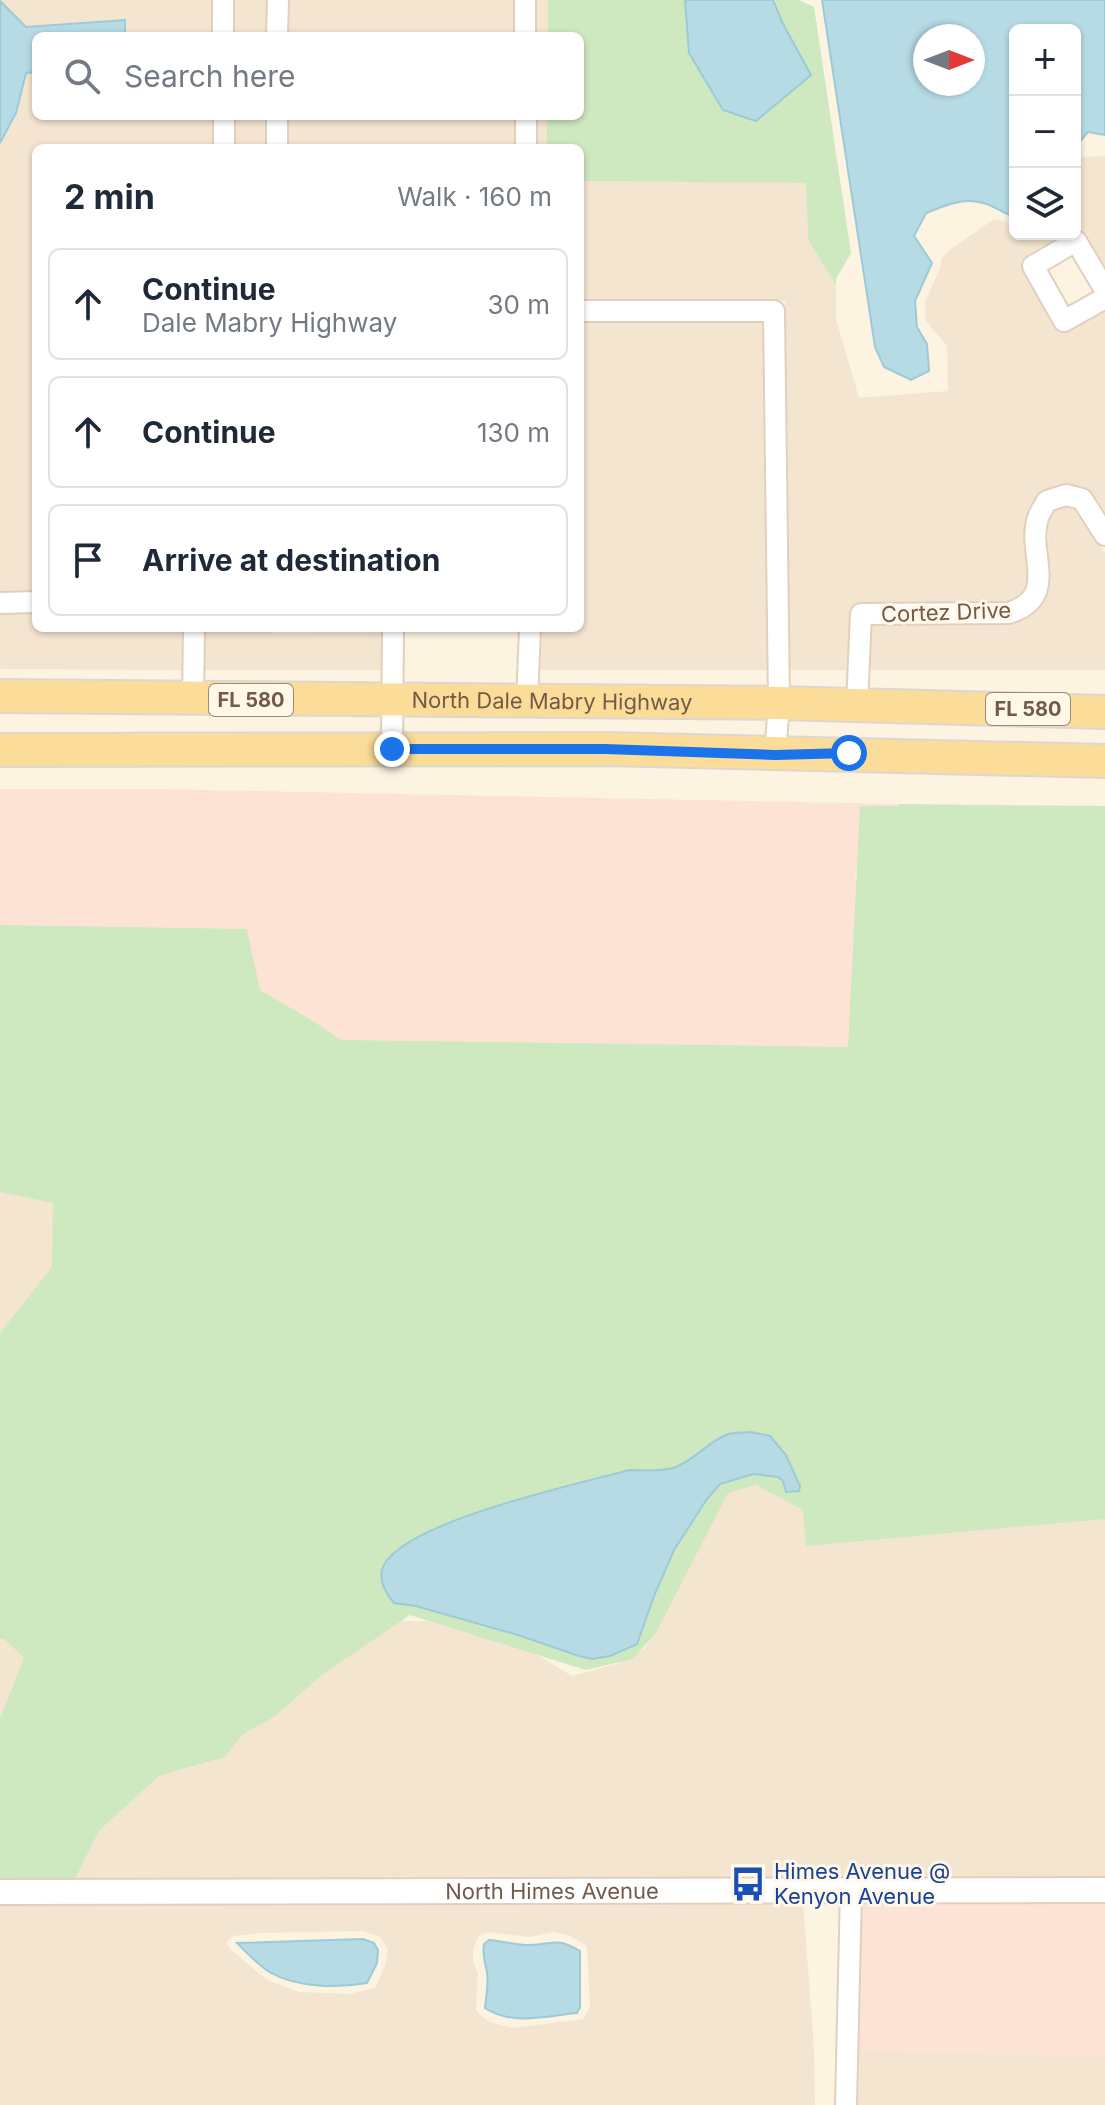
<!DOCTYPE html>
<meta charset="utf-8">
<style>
body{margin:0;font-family:Inter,sans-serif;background:#f6f6f7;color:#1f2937}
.controls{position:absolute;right:24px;top:24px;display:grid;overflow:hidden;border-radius:12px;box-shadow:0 2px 6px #0004}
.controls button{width:72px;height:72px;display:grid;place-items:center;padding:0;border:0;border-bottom:2px solid #e0e1e3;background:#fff;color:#1f2937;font:40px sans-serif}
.compass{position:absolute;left:913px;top:24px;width:72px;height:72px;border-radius:50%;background:#fff;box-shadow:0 2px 6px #0004;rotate:90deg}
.stop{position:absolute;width:24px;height:24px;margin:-18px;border:6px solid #1a73e8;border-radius:50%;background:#fff}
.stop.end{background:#1a73e8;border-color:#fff;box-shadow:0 2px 8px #0008}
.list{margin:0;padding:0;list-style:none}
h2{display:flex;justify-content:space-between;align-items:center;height:104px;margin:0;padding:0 32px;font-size:34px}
h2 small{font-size:26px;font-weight:400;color:#747a83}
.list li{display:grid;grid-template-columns:52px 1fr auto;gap:24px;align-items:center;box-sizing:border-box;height:112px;margin:0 16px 16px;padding:0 16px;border:2px solid #e0e1e3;border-radius:12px}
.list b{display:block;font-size:30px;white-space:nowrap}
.list p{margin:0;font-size:26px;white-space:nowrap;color:#747a83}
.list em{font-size:26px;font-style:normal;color:#747a83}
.icon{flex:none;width:44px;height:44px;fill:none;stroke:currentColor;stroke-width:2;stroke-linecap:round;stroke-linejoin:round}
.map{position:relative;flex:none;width:1105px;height:2105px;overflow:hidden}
.search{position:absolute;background:#fff;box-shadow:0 2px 6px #0004;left:32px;top:32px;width:552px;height:88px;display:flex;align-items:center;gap:20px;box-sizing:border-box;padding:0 28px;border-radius:12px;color:#747a83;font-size:30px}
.panel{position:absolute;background:#fff;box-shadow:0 2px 6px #0004;left:32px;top:144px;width:552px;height:488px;border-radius:12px}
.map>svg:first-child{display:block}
.residential{fill:#f4e5d0;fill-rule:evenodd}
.commercial{fill:#fde3d5}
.green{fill:#cee9c0}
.water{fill:#b6dbe5;stroke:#9ccad7;stroke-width:2;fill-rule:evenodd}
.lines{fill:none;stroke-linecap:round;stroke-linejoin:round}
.minor-casing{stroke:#e0d0bd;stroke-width:24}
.tertiary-casing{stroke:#e0d0bd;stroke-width:28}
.primary-casing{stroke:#ddd7d3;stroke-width:36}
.minor{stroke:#fff;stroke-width:20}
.tertiary{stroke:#fff;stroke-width:24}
.primary{stroke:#fbdd99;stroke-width:32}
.route{stroke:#1a73e8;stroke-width:10}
.labels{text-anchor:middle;stroke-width:6;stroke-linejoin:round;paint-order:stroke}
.shield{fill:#fff7e7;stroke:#9d8978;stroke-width:2}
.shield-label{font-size:20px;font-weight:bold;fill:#735a48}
.street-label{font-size:22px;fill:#735a48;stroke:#fff7e7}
.transit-label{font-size:22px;fill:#164399;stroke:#fff7e7;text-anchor:start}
</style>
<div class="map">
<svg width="1105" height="2105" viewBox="0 0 1105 2105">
<rect width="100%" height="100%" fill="#fcf3e1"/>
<path class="residential" d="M0,0H267L266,36H125L124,20L26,27Z
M289,0H514V36H289Z
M536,0H548V36H536Z
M36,72V116H266V148H36V628H183L182,670L0,669V143L16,113L26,73Z
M288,116H515V148H288Z
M537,116H547V148H537Z
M1105,156V269L1087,237L1075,234V162L1083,157Z
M580,181L807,183L808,240L836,285V319L859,398L948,391L947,346L926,321L925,302L941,266V259L951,249L994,219L1015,224V234H1068L1028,258L1024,271L1054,325L1070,329L1105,309V515L1092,494L1085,490L1062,486L1044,491L1038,497L1026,520L1027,583L1023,594L1018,600L1008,603L861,604L850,614L847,670H789L785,301H580Z
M763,320L767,670H540L542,628H580V321Z
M1066,505L1075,507L1105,553V670H870L872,624L1010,623L1032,615L1041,606L1049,588L1048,522L1055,509Z
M205,628H267L274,634L382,633V670H204Z
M0,1186L13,1193L80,1209L0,1425Z
M680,1430L1105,1507V1880L0,1882V1878L74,1881L99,1831L159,1776L225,1757L323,1628ZM795,1452L785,1500L754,1482L726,1491L646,1647L633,1657L616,1664L572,1676L523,1646L436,1621H384Z
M0,1625L47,1637L0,1731Z
M803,1901L814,2049L815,2105H0V1902ZM363,1931L380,1937L388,1949L385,1966L375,1988L349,1994L299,1992L267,1980L230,1949L227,1942L233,1936L258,1933ZM488,1932L529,1937L553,1932L568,1935L587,1946L590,2007L583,2019L513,2028L490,2022L480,2015L476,2010L478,1973L473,1961V1950L478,1937Z
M858,2050L1105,2056V2105H857Z"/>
<path class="commercial" d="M0,789H155L898,804L905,823L865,830L855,875L872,938L857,1029L846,1052L365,1058L310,1019L232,974L0,931Z
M861,1901L1105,1904V2056L858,2050Z"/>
<path class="green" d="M548,0H685L689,53L723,110L783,23L774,0H799L814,7L851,253L836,279V285L808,240L806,183L580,181V148H547V116H580V36H548Z
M898,804L1105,806V1519L806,1546L803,1510L756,1485L728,1493L656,1633L633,1659L586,1670L410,1615L323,1674L274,1717L243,1734L225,1757L159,1776L99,1831L74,1881L0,1878V1719L24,1658L4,1639H0V1333L52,1267L53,1203L0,1192V925L247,929L260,990L310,1019L341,1040L848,1047L860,806H899Z"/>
<path class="water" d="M685,0H773L783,24L811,75L756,121L723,110L689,53Z
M822,0H1105V135L1088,132L1075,147V30H1015V214L1013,216C1002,213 993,205 983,203C963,197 944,206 926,213L914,236L932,263L915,301L917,327L927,344L929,371L911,380L884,367L875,347ZM925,36H973V84H925Z
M0,1L26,27L125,20V36H36V72L26,73L16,113L0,143Z
M751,1432L770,1436L786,1455L800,1486L799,1491L786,1492L783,1481L778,1477L753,1474L720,1484L707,1499L674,1550L654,1596L637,1644L610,1656L592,1659L579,1656L518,1635L416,1606L394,1603C386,1594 379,1583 382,1570C394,1523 583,1483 629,1470C644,1470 659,1472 673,1468C693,1462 706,1443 726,1435C733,1432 743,1433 751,1432Z
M363,1939L374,1943L378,1950L377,1963L367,1983C338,1988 298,1988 271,1973C259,1966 247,1953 237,1943Z
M489,1940C502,1941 516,1945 529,1945C555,1945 554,1936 580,1951V2007L577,2013C546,2016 512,2026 485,2008C486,1997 489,1983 487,1972C485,1961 482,1956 484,1944Z"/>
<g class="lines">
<g class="minor-casing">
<path id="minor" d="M223,0V36
M525,0V36
M277,36L278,0
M224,116V148
M526,116V148
M277,148V116
M1105,290L1076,241L1033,266L1064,321L1105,298
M580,311H774L779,703L775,755
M0,603L36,602
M193,700L194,628
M527,703L530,628
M857,705L861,614L1009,613C1061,596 1026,553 1038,518C1040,512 1044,506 1047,501L1066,495L1082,499L1105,535
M392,749L393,628
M846,2105L851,1891"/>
</g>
<g class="tertiary-casing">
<g id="tertiary">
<path id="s1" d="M0,1892L1105,1890"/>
</g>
</g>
<g class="primary-casing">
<g id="primary">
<path id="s2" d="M0,696L779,703L1105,712"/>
<path d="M0,750L605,749L1105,761"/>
</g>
</g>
<use href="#minor" class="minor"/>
<use href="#tertiary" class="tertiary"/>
<use href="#primary" class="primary"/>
</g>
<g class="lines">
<path class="route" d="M392,749H605L775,755L849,753"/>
</g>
<defs>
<g id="bus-bare" transform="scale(2.76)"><path d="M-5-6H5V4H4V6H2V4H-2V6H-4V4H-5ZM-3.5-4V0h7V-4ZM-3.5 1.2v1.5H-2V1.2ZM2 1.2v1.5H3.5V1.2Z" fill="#1a4fb4" stroke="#fff7e7" stroke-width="2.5" paint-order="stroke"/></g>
</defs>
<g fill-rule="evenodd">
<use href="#bus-bare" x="748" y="1884"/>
</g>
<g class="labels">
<g class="shield">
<rect x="209" y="684" width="84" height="32" rx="6"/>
<rect x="986" y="693" width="84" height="32" rx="6"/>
</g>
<g class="shield-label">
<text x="251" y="707">FL 580</text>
<text x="1028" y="716">FL 580</text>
</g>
<g class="street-label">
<text transform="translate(946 612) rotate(-2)" y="8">Cortez Drive</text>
<text dy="8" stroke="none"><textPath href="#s2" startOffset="552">North Dale Mabry Highway</textPath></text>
<text dy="8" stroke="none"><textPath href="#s1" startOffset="552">North Himes Avenue</textPath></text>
</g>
<g class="transit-label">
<text x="774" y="1879">Himes Avenue @<tspan x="774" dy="25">Kenyon Avenue</tspan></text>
</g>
</g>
</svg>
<div class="controls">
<button>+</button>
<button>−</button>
<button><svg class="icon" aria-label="layers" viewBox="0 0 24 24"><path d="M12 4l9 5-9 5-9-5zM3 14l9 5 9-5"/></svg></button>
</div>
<svg class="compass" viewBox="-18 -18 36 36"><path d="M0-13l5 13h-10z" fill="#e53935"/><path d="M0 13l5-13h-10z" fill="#747a83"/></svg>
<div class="stop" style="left:849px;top:753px"></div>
<div class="stop end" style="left:392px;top:749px"></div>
<div class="search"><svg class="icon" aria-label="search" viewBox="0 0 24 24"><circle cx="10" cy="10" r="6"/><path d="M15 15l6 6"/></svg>Search here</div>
<section class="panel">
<h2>2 min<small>Walk · 160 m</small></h2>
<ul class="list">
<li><svg class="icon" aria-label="ahead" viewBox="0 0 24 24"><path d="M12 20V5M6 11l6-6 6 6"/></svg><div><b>Continue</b><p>Dale Mabry Highway</p></div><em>30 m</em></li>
<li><svg class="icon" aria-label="ahead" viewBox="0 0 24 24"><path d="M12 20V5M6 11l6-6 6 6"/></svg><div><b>Continue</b></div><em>130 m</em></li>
<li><svg class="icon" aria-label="arrive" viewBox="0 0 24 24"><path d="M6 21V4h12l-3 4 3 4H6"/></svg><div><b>Arrive at destination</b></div></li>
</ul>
</section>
</div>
